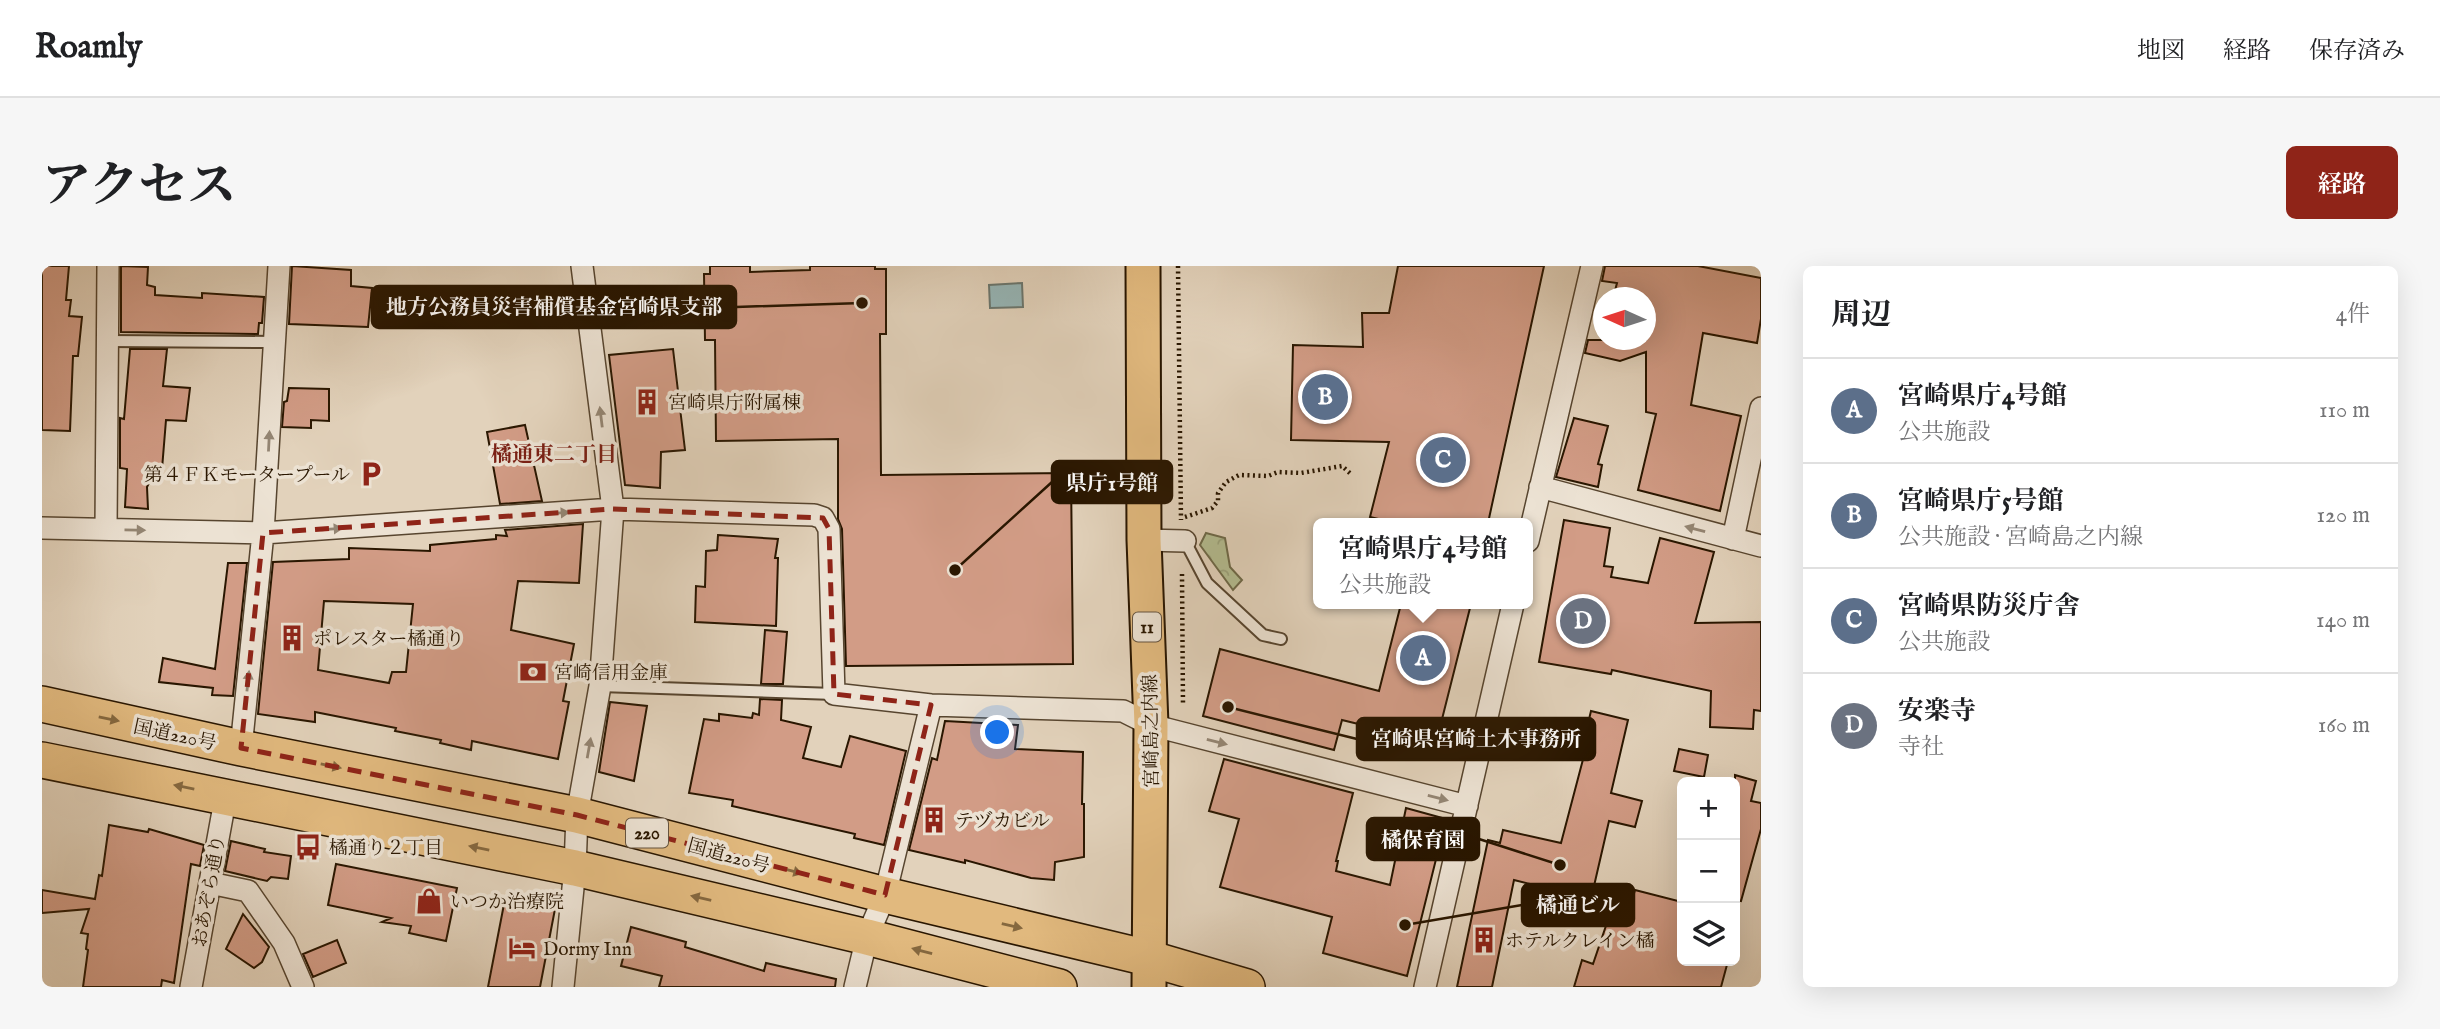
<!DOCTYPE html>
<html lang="ja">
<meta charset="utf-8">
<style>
body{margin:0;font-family:"IM FELL English","Noto Serif JP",serif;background:#f6f6f6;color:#202124}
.controls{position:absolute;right:21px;bottom:21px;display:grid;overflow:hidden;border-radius:10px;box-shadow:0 7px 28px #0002}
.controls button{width:63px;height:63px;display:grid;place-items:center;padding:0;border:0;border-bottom:2px solid #e0e0e0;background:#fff;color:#202124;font:35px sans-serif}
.compass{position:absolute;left:1551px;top:21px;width:63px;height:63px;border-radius:50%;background:#fff;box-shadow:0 7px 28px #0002;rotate:273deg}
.you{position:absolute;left:956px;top:467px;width:24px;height:24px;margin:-18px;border:5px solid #fff;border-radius:50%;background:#1a73e8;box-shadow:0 0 0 10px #1a73e833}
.badge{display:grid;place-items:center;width:46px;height:46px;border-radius:50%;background:#8f2418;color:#fff;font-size:23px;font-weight:700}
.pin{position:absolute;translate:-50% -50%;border:4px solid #fff;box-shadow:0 2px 7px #0006}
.popup{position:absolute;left:1271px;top:252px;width:220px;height:91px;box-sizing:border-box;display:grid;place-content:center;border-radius:10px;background:#fff;filter:drop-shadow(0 2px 5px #0005);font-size:23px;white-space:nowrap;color:#757577}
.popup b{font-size:26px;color:#202124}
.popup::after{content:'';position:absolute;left:50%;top:100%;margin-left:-14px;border:14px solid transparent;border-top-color:#fff}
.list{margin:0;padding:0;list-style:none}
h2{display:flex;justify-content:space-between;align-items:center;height:91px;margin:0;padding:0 28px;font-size:30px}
h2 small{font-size:23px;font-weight:400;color:#757577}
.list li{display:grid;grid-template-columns:46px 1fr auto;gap:21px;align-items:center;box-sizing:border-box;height:105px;padding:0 28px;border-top:2px solid #e0e0e0}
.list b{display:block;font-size:26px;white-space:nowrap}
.list p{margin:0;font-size:23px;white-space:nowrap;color:#757577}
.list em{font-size:23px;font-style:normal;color:#757577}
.icon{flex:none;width:38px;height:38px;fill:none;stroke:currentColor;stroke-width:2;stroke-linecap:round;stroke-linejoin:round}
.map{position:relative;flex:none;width:1719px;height:721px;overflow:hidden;border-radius:10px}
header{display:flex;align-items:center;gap:42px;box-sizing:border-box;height:98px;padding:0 35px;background:#fff;border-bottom:2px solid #e0e0e0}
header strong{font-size:33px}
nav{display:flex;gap:38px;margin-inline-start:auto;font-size:24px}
.intro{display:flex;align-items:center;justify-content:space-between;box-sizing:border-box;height:168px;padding:0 42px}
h1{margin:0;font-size:49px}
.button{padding:18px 32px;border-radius:10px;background:#8f2418;color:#fff;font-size:24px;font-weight:700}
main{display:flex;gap:42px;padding:0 42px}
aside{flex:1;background:#fff;border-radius:10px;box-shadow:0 7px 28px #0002}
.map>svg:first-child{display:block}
.forest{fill:url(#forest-crowns);stroke:#6e6948;stroke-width:2}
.water{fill:#96b6b7;stroke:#6a766e;stroke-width:2}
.building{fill:#d29c86;stroke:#291600;stroke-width:2;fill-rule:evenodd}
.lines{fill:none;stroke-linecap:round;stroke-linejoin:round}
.service-casing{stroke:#57452f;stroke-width:14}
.minor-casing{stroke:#57452f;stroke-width:24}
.primary-casing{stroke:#291600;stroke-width:37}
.trunk-casing{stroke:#291600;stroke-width:38}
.path{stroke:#291600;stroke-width:4.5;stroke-dasharray:2 3.5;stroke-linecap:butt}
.service{stroke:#ece2d3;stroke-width:10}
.minor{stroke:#ece2d3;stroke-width:21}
.primary{stroke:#e1b97e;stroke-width:33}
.trunk{stroke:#e1b97e;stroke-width:35}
.oneway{fill:#948674}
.oneway2{fill:#85683f}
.marked{fill:none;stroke:#8f2418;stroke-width:5;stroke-dasharray:14 9;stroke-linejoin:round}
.labels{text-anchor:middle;stroke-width:7;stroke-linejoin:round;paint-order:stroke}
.shield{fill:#ece2d3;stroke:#64533f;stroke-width:2}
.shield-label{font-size:18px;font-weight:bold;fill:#291600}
.poi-label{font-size:19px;fill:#291600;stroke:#ece2d3;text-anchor:start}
.street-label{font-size:19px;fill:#291600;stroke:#ece2d3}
.neighbourhood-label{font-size:21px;font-weight:bold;fill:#7a1f14;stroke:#ece2d3}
.leader{fill:none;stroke:#291600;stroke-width:2.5}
.callout-dot{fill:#291600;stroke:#ece2d3;stroke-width:2.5}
.callout{fill:#291600;stroke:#291600;stroke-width:2.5}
.callout-label{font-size:21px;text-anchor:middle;font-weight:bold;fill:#fff}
</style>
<header>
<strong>Roamly</strong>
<nav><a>地図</a><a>経路</a><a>保存済み</a></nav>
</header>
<div class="intro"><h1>アクセス</h1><a class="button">経路</a></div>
<main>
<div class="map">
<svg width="1719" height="721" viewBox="0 0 1719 721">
<defs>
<pattern id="forest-crowns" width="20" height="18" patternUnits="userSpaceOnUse" patternTransform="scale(1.75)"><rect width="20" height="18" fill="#b3bc90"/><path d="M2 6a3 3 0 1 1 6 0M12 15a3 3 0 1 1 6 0" fill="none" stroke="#9aa17a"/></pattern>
</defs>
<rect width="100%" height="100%" fill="#e2d2bb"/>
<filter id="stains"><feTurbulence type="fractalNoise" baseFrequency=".00286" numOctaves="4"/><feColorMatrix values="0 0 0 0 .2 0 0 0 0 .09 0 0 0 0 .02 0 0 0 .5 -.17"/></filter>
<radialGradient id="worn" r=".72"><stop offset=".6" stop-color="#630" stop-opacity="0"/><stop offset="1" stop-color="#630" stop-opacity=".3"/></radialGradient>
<path class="forest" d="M1164,267L1183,272L1188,301L1200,314L1191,324L1158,279Z"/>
<path class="water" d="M980,17L981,41L948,42L947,19Z"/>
<path class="building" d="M0,0H27L24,34H29L27,50L40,51L36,90H31L28,165L0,164Z
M79,0L106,1L105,19L113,21V29L160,32V27L222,31L220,57H217L216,68L79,66Z
M250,0L309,4V20L330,22L326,61L247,58Z
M668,0H708V6L768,4V0H833V3H844V68H838L839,209L1029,207L1031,398L804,400L800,263L796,253V173L674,175L673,74H663L662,8H668Z
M1356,0H1502L1446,257H1353L1328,251L1347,176L1249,174L1251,79L1321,81L1320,47H1347Z
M1563,0H1656L1719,12V53L1715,77L1661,67L1649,139L1699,150L1678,245L1596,224L1614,148L1604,146V86L1578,95L1543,87L1546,74H1604V32H1571L1575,17L1560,15Z
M88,83H125L121,120L148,122L144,155L124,154L120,203L114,202L105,221L106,243L83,241L85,203L78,202V152L82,153Z
M631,83L643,184L619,186L618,222L583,219L567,89Z
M247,122L287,123V155L269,154V162L240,161L242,136L245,135Z
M1532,152L1566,160L1556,198L1560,199L1556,221L1514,211Z
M483,159L500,235L458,238L445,166Z
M1522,254L1568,262L1562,300L1571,301L1569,311L1606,317L1618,272L1672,286L1653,357L1719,356V445L1712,444L1711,463L1668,461L1669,425L1570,404L1569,408L1497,396Z
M541,258L537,317L476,315L469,364L532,378L521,435L527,436L516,493L430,475L429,484L398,477L399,474L353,465L354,462L273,446V456L216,448L231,296L307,293V282L388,285V279L454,273V269L465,270L463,264ZM282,335L371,338L364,406H350L347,417L276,404Z
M676,269L736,273L733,292H736L734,360L653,356L654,320L663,321L664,285L675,284Z
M186,297H205L191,430L170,429L171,422L117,416L121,392L173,403Z
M1359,338H1429L1394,477L1300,454L1292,484L1161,450L1178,383L1337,425Z
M723,364L745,366L741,418H719Z
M718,433L740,434L739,454L769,461L761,492L799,501L808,470L864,485L842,579L812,572L813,568L690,540L691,534L647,527L662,453L677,455V448L710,452L711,447L717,449Z
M568,436L605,440L592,515L557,506Z
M1549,445L1586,454L1569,527L1600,535L1593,561L1567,555L1549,633L1472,614L1450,721H1415L1446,574L1458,577L1461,564L1519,577L1544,482H1540Z
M903,455L976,459L973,483L1041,486L1040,538H1042V591L1013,596L1012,614L989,612L923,594V597L867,584L890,492L895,494Z
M1637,483L1666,489L1662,511L1632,505Z
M1182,493L1311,527L1294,595H1296L1294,605L1348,619L1364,542L1404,553L1365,710L1281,687L1290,651L1178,621L1197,553L1167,545Z
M1693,509L1714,515L1709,535L1719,537V563L1699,635L1693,634Z
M67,559L106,566L107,563L162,579L158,600L149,598L132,717L120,714L119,721H41L46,684L44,683L46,668L39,667L47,643L0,647V624L53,633L57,609L60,610Z
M189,575L223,583L222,586L249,590L246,613L229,611L225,615L183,605Z
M294,598L415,622L404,675L367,667L369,660L340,656L349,652L286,639Z
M1593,624L1640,636V695H1686L1679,721H1532L1540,694L1551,698L1568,648L1585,652Z
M463,633L513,643L498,721H446Z
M201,648L227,681L220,696L212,702L184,683Z
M589,661L644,676L643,681L722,705L724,697L794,713L793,721H617L620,710L579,700Z
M295,674L304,697L271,711L261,688Z"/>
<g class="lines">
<g class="service-casing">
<path id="service" d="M65,75L233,76
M1143,275L1165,317L1221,369L1239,373
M558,420L792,428"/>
</g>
<g class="minor-casing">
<path id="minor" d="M1498,221L1719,280
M0,262L221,267L571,243L772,249L781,252L787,263L792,428L889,439L1081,445L1109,459L1425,540
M64,263L66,0
M1691,273L1719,142
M1102,274L1143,275
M1486,275L1550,0
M199,482L221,267L237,0
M168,617L206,625L242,677L261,721
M149,721L184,529
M521,721L533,602L535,549L558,420L571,243L540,0
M813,721L825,671L843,629L889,439
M1383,721L1471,338"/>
</g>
<g class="primary-casing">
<path id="primary" d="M1101,0L1102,274L1109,459L1107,721"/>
</g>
<g class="trunk-casing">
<path id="trunk" d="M0,438L199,482L535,549L843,629L1106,692L1205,721
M0,494L533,602L825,671L1017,721"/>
</g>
<path class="path" d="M1136,0L1139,254
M1143,251L1170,242L1176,235V227L1184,216L1197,209L1226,210L1236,206L1259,207L1300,200L1310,209
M1140,308L1141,440"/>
<use href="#service" class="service"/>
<use href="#minor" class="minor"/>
<use href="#primary" class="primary"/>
<use href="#trunk" class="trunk"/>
</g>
<defs><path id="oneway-solid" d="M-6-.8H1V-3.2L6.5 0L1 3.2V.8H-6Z" transform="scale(1.75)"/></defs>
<g class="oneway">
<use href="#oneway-solid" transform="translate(559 151) rotate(-97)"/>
<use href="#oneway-solid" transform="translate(227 175) rotate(-87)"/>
<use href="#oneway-solid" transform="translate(517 247) rotate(-4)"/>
<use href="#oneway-solid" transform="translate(290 263) rotate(-4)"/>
<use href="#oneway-solid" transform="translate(1653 263) rotate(-165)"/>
<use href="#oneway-solid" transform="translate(93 264) rotate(1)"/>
<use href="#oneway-solid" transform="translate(206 415) rotate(-84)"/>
<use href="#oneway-solid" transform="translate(1175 476) rotate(14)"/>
<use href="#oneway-solid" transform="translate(547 482) rotate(-80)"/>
<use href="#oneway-solid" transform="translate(1396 532) rotate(14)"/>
</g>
<g class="oneway2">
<use href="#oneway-solid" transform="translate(67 453) rotate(12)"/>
<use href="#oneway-solid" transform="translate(289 500) rotate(11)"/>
<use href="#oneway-solid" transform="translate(142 521) rotate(-169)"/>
<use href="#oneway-solid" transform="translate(437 582) rotate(-168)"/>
<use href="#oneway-solid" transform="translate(750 605) rotate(15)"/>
<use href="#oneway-solid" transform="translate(659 632) rotate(-167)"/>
<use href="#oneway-solid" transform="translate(970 660) rotate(13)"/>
<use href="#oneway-solid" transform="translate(880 685) rotate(-165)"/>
</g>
<path class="marked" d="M571,243L781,252L787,263L792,428L889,439L843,629L535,549L199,482L221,267Z"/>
<defs>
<g id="building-bare" transform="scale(2.1)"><path d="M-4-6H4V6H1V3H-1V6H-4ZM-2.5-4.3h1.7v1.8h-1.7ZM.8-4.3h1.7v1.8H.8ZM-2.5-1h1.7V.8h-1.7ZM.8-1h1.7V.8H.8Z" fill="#8f2418" stroke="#ece2d3" stroke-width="2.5" paint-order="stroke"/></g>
<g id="parking-bare" transform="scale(2.1)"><path d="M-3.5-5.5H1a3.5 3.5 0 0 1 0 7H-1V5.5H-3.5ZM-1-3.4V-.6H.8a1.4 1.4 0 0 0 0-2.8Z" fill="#8f2418" stroke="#ece2d3" stroke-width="2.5" paint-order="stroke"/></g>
<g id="bank-bare" transform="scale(2.1)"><path d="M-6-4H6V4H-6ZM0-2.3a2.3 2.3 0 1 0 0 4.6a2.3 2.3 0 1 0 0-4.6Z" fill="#8f2418" stroke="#ece2d3" stroke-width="2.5" paint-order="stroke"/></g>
<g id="bus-bare" transform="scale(2.1)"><path d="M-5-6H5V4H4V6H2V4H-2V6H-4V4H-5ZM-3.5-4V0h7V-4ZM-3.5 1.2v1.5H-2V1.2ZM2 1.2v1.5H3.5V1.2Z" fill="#8f2418" stroke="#ece2d3" stroke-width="2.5" paint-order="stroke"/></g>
<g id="shop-bare" transform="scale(2.1)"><path d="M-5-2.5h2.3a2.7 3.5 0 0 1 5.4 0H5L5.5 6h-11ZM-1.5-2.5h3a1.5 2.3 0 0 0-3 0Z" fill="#8f2418" stroke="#ece2d3" stroke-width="2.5" paint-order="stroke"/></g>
<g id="hotel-bare" transform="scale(2.1)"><path d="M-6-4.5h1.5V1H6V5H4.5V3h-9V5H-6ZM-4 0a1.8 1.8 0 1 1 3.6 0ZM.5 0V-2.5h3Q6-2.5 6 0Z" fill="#8f2418" stroke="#ece2d3" stroke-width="2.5" paint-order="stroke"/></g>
</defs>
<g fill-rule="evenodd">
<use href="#building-bare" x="605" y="136"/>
<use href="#parking-bare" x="329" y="208"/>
<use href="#building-bare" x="250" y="372"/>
<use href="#bank-bare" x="491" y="406"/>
<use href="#building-bare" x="892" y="554"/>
<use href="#bus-bare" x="266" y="581"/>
<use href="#shop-bare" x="387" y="635"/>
<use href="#building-bare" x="1442" y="674"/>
<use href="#hotel-bare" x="480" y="682"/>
</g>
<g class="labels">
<g class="shield">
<rect x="1091" y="346.5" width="28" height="29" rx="5"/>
<rect x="584" y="552.5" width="42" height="29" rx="5"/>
</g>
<g class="shield-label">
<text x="1105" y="367">11</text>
<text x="605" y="573">220</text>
</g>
<g class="poi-label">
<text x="626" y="143">宮崎県庁附属棟</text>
<text x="308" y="215" text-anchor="end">第４ＦＫモータープール</text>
<text x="271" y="379">ポレスター橘通り</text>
<text x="512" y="413">宮崎信用金庫</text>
<text x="913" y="561">テヅカビル</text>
<text x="287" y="588">橘通り２丁目</text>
<text x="408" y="642">いつか治療院</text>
<text x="1463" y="681">ホテルクレイン橘</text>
<text x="501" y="689">Dormy Inn</text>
</g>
<g class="street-label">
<text transform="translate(1108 465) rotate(-91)" y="7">宮崎島之内線</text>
<text transform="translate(133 468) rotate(12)" y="7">国道220号</text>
<text transform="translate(687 589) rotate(15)" y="7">国道220号</text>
<text transform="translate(166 625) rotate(-80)" y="7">おあぞら通り</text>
</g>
<g class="neighbourhood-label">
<text x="512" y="195">橘通東二丁目</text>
</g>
</g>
<path class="leader" d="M820 37L694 41M913 304L1010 216M1186 441L1315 473M1518 599L1437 573M1363 659L1480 639"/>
<g class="callout-dot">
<circle cx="820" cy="37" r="7"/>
<circle cx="913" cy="304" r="7"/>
<circle cx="1186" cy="441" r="7"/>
<circle cx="1518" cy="599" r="7"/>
<circle cx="1363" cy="659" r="7"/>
</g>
<g class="callout">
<rect x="330" y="20" width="364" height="42" rx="7"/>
<rect x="1010" y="195" width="120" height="42" rx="7"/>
<rect x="1315" y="452" width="238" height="42" rx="7"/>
<rect x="1325" y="552" width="112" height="42" rx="7"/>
<rect x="1480" y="618" width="112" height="42" rx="7"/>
</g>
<g class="callout-label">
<text x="512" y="48">地方公務員災害補償基金宮崎県支部</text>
<text x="1070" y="224">県庁1号館</text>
<text x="1434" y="480">宮崎県宮崎土木事務所</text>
<text x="1381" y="581">橘保育園</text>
<text x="1536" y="646">橘通ビル</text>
</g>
<rect width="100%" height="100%" filter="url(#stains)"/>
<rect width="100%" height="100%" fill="url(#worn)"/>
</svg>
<div class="controls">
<button>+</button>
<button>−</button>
<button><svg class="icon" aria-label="layers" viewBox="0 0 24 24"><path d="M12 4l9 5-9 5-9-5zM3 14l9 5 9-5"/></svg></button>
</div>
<svg class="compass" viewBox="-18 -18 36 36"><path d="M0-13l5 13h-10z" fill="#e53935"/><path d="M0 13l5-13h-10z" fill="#757577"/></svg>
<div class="you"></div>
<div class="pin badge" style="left:1381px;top:392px;background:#5c6f8a">A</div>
<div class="popup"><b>宮崎県庁4号館</b>公共施設</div>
<div class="pin badge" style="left:1283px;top:131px;background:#5c6f8a">B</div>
<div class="pin badge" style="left:1401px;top:194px;background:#5c6f8a">C</div>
<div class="pin badge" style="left:1541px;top:355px;background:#6b7280">D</div>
</div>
<aside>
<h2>周辺<small>4件</small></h2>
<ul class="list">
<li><span class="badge" style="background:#5c6f8a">A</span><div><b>宮崎県庁4号館</b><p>公共施設</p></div><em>110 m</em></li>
<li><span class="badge" style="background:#5c6f8a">B</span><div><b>宮崎県庁5号館</b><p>公共施設 · 宮崎島之内線</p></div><em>120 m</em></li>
<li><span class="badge" style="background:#5c6f8a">C</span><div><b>宮崎県防災庁舎</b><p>公共施設</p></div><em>140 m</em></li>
<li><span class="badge" style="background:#6b7280">D</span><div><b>安楽寺</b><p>寺社</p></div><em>160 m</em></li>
</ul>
</aside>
</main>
